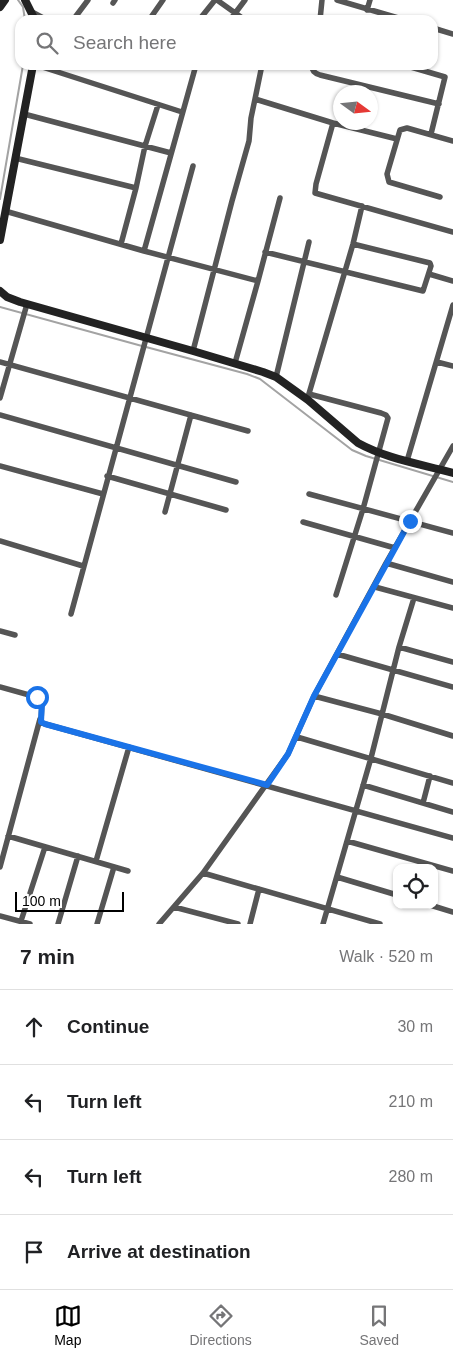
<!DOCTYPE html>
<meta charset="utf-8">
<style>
body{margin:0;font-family:Arial,sans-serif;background:#f2f2f2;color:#202124}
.controls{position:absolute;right:15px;bottom:15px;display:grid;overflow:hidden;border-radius:10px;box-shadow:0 1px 4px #0004}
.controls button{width:45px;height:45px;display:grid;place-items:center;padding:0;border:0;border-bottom:1px solid #e0e0e0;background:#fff;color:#202124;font:25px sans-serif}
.compass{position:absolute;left:333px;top:85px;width:45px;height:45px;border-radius:50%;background:#fff;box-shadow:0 1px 4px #0004;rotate:105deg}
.scale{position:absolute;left:15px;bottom:12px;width:109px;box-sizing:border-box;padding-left:5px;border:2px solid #000;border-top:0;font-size:14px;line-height:18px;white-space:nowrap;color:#000;-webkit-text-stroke:4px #fff;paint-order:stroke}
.stop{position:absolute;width:15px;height:15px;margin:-11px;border:4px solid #1a73e8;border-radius:50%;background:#fff}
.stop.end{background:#1a73e8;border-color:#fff;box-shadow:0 1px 5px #0008}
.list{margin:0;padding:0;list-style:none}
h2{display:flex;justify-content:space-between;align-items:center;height:65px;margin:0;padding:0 20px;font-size:21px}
h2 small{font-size:16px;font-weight:400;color:#757577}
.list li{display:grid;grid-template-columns:32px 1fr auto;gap:15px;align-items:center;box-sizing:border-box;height:75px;padding:0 20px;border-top:1px solid #e0e0e0}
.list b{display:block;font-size:19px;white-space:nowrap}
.list em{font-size:16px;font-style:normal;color:#757577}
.icon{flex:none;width:28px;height:28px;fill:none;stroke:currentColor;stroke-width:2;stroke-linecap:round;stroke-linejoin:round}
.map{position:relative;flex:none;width:453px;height:924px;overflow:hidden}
.search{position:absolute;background:#fff;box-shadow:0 1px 4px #0004;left:15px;right:15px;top:15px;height:55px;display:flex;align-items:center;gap:12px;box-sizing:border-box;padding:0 18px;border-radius:15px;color:#757577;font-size:19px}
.sheet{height:365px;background:#fff}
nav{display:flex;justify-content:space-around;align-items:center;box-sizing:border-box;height:70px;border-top:1px solid #e0e0e0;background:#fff;font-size:14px;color:#757577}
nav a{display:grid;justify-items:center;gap:2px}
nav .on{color:#000}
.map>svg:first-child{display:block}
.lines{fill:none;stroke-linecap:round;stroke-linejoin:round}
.stream{stroke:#a3a3a3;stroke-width:2}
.street{stroke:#555;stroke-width:5.5}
.secondary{stroke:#222;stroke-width:8}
.route{stroke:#1a73e8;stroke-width:6}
</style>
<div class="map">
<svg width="453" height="924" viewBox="0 0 453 924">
<rect width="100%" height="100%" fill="#fff"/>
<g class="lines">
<path class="stream" d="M18,0L23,7L25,20
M0,199L23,65
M0,307L142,346
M146,347L247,374L260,379L352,450L366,456L453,482"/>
<path class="street" d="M217,0L245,20
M337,0L405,20
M113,3L115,0
M367,10L370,0
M32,12L47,20
M73,20L88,0
M149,20L163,0
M199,20L215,0
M230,20L245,0
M320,20L322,0
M433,28L453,34
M36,65L182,112
M262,65L255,99L333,123L397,139
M312,65C312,71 314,73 320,75L439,104
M404,65L445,77L431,134
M24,114L171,153
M333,123L316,184L315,193L453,232
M15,158L136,188L145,146L158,105
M440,197L389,182L387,174L400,130L407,128L453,141
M5,211L144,251L258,281L235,363
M121,244L136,188
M144,251L196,65
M265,252L423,291L431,266L430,263L353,244
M429,274L453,281
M258,281L280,198
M193,351L232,201L249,141L251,118L255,99
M0,362L248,431
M437,362L453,366
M276,377L309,242
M309,394L381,413L386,415L388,418L363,509L336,595
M308,397L353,244L362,206
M0,398L27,304
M0,415L236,482
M407,461L453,305
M0,466L103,494
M107,476L226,510
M309,494L453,533
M165,512L191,415
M303,522L395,548
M0,541L83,566
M386,563L453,582
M375,587L453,608
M71,614L193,166
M0,631L15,635
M399,647L453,662
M337,654L453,687
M0,687L40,698L42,701L41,722L45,724L453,838
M314,696L382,714L453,736
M297,737L453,783
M363,785L453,812
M423,803L430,776
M8,836L128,871
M347,841L453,871
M96,861L129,747
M0,867L40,719
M203,873L380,924
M337,877L397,895
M430,905L453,912
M174,907L238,924
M0,916L30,924
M21,921L45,847
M58,924L78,856
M97,924L114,867
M159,924L203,873L288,754L314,696L386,563L453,446
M250,924L259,889
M323,924L371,758L399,647L414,598"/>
<path class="secondary" d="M25,0L35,20
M0,7L5,0
M0,240L33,65
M0,291L7,297L20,302L193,351L263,372L276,377L308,400L358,443C387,459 421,464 453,473"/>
</g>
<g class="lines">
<path class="route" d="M37,697L42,701L41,722L45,724L267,785L288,754L314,696L410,521"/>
</g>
</svg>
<div class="controls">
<button><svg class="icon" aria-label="locate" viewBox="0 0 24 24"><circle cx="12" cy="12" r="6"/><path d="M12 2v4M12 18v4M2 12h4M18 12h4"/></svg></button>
</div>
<svg class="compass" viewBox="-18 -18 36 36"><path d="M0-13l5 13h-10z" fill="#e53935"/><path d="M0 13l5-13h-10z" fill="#757577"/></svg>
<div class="scale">100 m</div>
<div class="stop" style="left:37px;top:697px"></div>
<div class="stop end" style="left:410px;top:521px"></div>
<div class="search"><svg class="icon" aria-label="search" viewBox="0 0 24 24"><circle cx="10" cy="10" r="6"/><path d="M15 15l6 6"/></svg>Search here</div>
</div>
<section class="sheet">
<h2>7 min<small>Walk · 520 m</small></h2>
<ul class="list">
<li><svg class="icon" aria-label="ahead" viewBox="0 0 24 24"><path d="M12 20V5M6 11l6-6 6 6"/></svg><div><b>Continue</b></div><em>30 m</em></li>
<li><svg class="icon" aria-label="left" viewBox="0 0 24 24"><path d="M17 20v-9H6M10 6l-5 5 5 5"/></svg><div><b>Turn left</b></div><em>210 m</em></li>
<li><svg class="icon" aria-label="left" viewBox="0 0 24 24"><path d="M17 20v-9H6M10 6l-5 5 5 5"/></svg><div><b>Turn left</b></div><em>280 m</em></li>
<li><svg class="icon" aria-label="arrive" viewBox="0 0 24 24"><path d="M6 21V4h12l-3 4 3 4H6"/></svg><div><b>Arrive at destination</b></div></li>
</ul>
</section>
<nav>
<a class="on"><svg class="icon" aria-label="map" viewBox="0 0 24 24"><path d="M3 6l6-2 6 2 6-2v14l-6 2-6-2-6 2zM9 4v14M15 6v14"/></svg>Map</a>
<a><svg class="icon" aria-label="directions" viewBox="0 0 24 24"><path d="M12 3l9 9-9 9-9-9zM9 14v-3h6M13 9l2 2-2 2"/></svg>Directions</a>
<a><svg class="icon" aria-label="saved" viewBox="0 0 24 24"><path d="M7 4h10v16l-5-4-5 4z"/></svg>Saved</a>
</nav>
